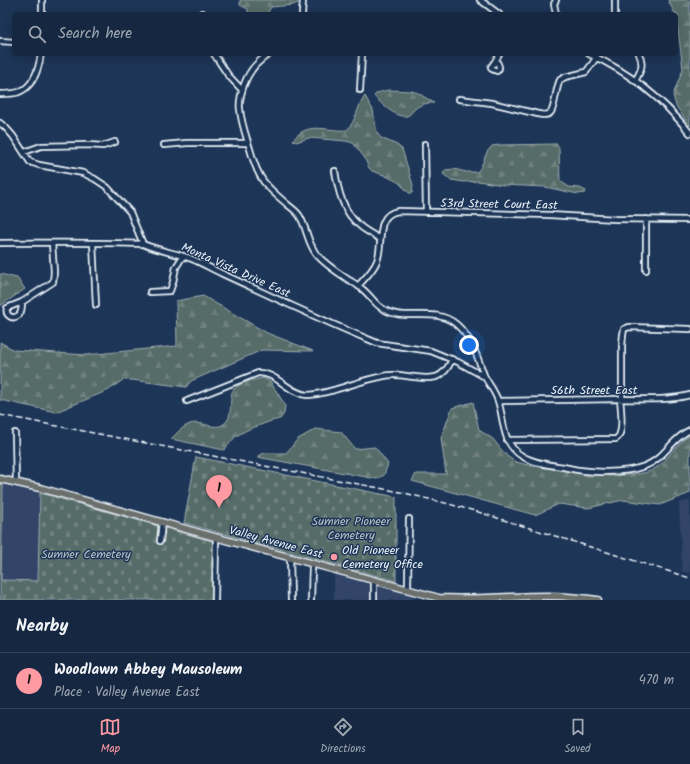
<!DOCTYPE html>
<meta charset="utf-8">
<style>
body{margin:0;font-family:Kalam,sans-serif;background:#1f3048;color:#f1f3f6}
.you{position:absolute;left:469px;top:345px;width:14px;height:14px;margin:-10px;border:3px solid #fff;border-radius:50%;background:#1a73e8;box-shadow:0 0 0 6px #1a73e833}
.badge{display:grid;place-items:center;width:26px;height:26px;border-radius:50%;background:#ff9aa2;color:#111;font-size:13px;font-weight:700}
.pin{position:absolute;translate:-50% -33px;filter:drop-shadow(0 1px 2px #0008)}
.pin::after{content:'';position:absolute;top:21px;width:14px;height:12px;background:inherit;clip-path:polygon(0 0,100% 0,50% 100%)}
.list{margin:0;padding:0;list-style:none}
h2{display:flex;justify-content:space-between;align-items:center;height:52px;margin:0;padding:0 16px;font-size:17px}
h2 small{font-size:13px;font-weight:400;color:#9ea6b1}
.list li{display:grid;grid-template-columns:26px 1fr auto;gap:12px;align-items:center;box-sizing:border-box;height:56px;padding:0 16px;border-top:1px solid #35445a}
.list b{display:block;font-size:15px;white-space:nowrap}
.list p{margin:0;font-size:13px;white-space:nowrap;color:#9ea6b1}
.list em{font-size:13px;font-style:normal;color:#9ea6b1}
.icon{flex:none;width:22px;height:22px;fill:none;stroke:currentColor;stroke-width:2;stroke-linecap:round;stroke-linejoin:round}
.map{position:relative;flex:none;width:690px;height:600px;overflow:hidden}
.search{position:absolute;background:#162841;box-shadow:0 2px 10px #0003;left:12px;right:12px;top:12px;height:44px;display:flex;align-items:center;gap:10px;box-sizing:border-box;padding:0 14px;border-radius:6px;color:#9ea6b1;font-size:15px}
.sheet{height:108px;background:#162841}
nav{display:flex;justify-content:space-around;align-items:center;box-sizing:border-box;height:56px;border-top:1px solid #35445a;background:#162841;font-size:11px;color:#9ea6b1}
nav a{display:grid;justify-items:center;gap:2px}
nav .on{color:#ff9aa2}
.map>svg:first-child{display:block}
.built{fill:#314468}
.forest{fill:url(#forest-firs);stroke:#a0aeb0}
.cemetery{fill:url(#cemetery-stones);stroke:#a0aeb0}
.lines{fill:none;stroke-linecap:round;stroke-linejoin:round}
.minor-casing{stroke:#e8f1f8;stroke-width:8}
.major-casing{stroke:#e8f1f8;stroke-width:9}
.minor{stroke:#1d3557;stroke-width:4.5}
.major{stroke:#6c706d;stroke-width:6}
.rail{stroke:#e8f1f8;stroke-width:1.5;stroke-dasharray:6 3;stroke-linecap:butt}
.poi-dot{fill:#ff9aa2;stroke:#1d3557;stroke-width:1.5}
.labels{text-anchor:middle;stroke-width:3;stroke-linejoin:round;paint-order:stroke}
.street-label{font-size:12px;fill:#e8f1f8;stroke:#1d3557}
.park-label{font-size:12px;fill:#b5c2c6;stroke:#1d3557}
.poi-label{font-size:12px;fill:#e8f1f8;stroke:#1d3557;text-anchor:start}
</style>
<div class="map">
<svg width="690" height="600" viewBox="0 0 690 600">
<defs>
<pattern id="forest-firs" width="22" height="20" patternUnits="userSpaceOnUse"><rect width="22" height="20" fill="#576c68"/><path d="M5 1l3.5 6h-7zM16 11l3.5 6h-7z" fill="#6f817e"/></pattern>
<pattern id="cemetery-stones" width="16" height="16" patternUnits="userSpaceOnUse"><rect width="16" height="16" fill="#576c68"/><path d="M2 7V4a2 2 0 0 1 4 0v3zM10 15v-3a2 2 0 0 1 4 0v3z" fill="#6f817e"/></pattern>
</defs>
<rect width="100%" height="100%" fill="#1d3557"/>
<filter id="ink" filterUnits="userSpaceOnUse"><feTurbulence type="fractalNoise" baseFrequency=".025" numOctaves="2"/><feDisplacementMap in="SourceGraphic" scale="8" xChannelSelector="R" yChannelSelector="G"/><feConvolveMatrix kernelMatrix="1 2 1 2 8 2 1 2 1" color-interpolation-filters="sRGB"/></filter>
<g filter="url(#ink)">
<path class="built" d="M3,485L40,493L38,581L1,580Z
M690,500V573L682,571L679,503Z
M334,575L412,595V600H334Z"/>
<path class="forest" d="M240,0H298V3L293,5L271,7L267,14H248V9L240,5Z
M668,0H690V126L676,106L673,95L683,69L676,14H675Z
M388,90L412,91L418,93L434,103C427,103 421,104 416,108C413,110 412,113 409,115C399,121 380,103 374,96L377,93Z
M365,96L373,110L377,133L381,138L397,145L402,149L413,185L412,193H409L398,182L384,175L372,171L369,168L364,157L353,143L346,141L309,138L296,142L293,140C308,120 328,132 347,130C356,121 357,107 365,96Z
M557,144L559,148L560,181L569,187L580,188L586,191L585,193L578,194L545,187L503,185L478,181L464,182L451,180L443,174L445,170L454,169L466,172H477L481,167L487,152L492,146L499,145Z
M0,274L17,278L25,289L0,306Z
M203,296L267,333L313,351L262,350L191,381L186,387L124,379L109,390L56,412L0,400V342L14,350L86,355L177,346L176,301Z
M263,378L270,381L285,405L284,414L280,419L271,421L247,430L236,436L224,450L171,439C176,434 182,427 190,424C203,420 215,432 225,423C229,419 229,416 230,412C231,406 230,395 233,390C236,384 256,379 263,378Z
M473,402L479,430L493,439L500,448L508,457L516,462L524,464C557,470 590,476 624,475C634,474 646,474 654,469C661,465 665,460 670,454C676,447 682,441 690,435V493L660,505L623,500L588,508L559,504L535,515L412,481L416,474H446L441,438L452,408Z
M316,429L341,432L355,449L375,447L388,464L384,475L377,479L257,457L264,453H286L298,439Z"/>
<path class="cemetery" d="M196,457L396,497V581L184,523Z
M0,484L3,485L1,580L38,581L40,493L215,542V600H0Z"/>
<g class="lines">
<g class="minor-casing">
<path id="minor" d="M42,0V14
M480,0L499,14
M556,0L554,4L556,14
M615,0V14
M202,14V13
M302,14L303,0
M0,41L14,42
M214,54L228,75L242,90
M270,54C253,63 245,77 241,95C240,100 239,104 240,109C241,122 246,136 250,149C253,160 257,173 264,182C271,191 280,198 288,205C292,208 296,211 299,215C307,227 307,243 317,255C326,265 337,272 349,280C353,282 357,285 361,288C368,293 373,301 379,306C402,325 433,305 456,324C472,338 477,356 484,375C488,384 495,391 498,401C505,421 501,443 522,456C535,464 553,465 568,468C590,473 623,474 645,466C664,459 672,438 690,430
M589,54C629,72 663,99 690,133
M496,60C498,64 501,68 497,71L492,69L491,67L494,63L496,60L499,54
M635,81C641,71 644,64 639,54
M360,90L362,54
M0,94C6,94 13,94 19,92C34,86 39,68 41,54
M459,99L492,103L538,114C542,115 548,116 551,112C555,107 556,87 560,80L565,77L586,72L597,57
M0,123L6,128L13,136L30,162L39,165L83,173L95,179L107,187L130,212L143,244C159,251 176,253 192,259C204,264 214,270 225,275C273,297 321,320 370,340L377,343L431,351L458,362L485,377
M425,144L426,212
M164,145L187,143H248
M24,152L41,146L88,145L103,146L115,142
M335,171C338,190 343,212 359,225C365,231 373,234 380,239
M646,219V270
M0,243C48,243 95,242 143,244
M93,243L96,305
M358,286C365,278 373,271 377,261C384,243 374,215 398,211L550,215L615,219L690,220
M150,292L170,291L173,282L176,267L183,256
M22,302C22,305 22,312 19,315C13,320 5,316 7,308L22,302L53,282L54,272L52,243
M622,399V345L623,335L624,329L629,327L690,329
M187,401L258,373C276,372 288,393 307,395C317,395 326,392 334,390C351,385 367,379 384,376C401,372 419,381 436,377C444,374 449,367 452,359
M498,401C538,400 577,400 617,399C642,399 666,401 690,395
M15,433L16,483
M507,440L616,439C618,437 620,436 620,433C623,425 621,408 620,399
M160,541L162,522
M290,557L291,600
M407,589L408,585L409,519
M215,600L216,537
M311,600L312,567L315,564
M374,600V580"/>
</g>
<g class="major-casing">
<path id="major" d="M0,479L40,488L200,533L439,598C475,600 512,596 548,596C565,596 581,598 598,600"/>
</g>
<use href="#minor" class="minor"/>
<use href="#major" class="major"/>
<path class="rail" d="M0,415L400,492L445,503L475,511L690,578"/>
</g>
</g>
<circle class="poi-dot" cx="334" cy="557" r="4"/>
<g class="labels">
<g class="street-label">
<text transform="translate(499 204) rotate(1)" y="4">53rd Street Court East</text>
<text transform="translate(236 270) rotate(24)" y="4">Monta Vista Drive East</text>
<text x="594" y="394">56th Street East</text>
<text transform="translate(276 542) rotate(15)" y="4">Valley Avenue East</text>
</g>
<g class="park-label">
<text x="351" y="525">Sumner Pioneer<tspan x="351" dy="14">Cemetery</tspan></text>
<text x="86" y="558">Sumner Cemetery</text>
</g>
<g class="poi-label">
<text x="342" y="554">Old Pioneer<tspan x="342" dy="14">Cemetery Office</tspan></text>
</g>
</g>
</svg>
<div class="you"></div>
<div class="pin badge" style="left:219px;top:508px">1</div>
<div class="search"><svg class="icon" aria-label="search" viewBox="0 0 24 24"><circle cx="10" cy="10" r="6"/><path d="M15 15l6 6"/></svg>Search here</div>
</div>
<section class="sheet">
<h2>Nearby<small></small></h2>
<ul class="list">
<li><span class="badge">1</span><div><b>Woodlawn Abbey Mausoleum</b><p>Place · Valley Avenue East</p></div><em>470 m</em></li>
</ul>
</section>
<nav>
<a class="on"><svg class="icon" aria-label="map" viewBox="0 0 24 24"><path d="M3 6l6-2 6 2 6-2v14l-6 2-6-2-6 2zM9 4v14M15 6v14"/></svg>Map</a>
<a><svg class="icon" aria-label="directions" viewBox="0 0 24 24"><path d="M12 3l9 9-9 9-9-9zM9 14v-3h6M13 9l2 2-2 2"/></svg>Directions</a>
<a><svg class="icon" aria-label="saved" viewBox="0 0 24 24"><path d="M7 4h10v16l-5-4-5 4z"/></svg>Saved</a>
</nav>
